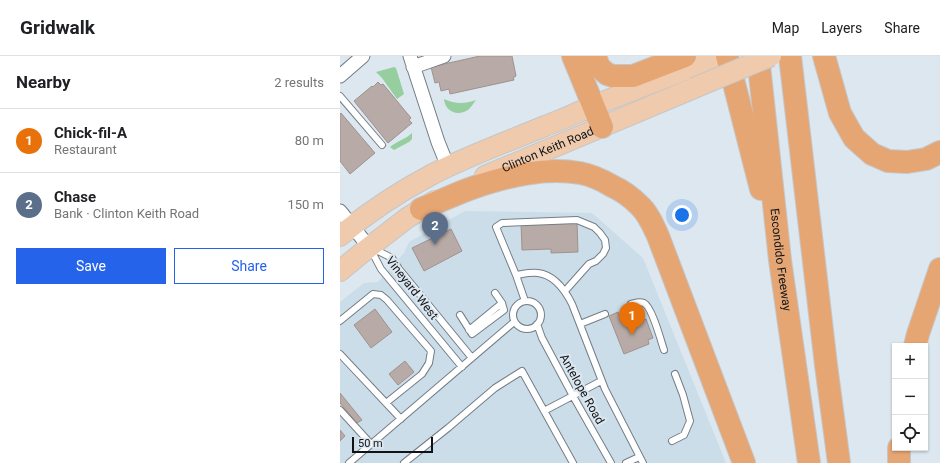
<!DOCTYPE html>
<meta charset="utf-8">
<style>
body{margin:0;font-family:Roboto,sans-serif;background:#f2f2f2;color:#202124}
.controls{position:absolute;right:12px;bottom:12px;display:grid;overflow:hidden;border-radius:0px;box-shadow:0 1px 3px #0004}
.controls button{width:36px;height:36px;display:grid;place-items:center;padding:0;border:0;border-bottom:1px solid #e0e0e0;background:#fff;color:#202124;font:20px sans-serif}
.scale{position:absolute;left:12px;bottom:10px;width:81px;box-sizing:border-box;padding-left:4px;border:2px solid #0f1316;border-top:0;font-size:11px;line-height:14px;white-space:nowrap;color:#0f1316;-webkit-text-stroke:3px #dce7ef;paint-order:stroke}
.you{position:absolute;left:342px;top:159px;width:14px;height:14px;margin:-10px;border:3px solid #fff;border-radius:50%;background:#1a73e8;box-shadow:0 0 0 6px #1a73e833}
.badge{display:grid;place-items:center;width:26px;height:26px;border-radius:50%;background:#2563eb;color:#fff;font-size:13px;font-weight:700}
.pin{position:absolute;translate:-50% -33px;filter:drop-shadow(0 1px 2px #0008)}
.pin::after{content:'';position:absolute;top:21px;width:14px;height:12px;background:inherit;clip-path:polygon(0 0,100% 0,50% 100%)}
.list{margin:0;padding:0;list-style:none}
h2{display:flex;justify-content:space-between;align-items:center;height:52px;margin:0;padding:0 16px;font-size:17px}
h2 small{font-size:13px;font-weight:400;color:#757577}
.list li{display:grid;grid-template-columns:26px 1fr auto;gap:12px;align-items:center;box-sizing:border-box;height:64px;padding:0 16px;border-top:1px solid #e0e0e0}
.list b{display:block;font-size:15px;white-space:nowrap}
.list p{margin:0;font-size:13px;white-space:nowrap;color:#757577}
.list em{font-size:13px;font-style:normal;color:#757577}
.actions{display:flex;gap:8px;padding:12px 16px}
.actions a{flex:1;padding:9px 0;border:1px solid #2563eb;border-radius:0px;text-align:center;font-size:14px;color:#2563eb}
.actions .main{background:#2563eb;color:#fff}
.icon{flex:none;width:22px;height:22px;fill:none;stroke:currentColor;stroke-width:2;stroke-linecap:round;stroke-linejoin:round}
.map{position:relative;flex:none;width:600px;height:407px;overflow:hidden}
header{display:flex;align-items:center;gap:24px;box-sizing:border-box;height:56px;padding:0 20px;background:#fff;border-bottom:1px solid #e0e0e0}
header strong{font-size:19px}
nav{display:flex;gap:22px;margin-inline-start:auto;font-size:14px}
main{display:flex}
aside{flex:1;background:#fff}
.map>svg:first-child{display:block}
.built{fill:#ccddea}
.green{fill:#96ce9f}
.building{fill:#b8aba7;stroke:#9f928f}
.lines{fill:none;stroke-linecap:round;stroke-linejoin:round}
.lane-casing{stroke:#747d85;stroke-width:8}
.street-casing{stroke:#747d85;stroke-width:15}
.primary-casing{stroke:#c5c6c7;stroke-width:22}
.highway-casing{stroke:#c5c6c7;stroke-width:24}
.lane{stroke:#fff;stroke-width:6}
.street{stroke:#fff;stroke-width:13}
.primary{stroke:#f0caac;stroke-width:20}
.highway{stroke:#e6a674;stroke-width:22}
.primary-bridge-casing{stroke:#c5c6c7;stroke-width:22;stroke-linecap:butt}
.primary-bridge{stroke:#f0caac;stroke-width:20}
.labels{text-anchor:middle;stroke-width:4;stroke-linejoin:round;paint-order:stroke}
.street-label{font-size:12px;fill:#0f1316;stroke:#dce7ef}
</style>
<header>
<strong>Gridwalk</strong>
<nav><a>Map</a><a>Layers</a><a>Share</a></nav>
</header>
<main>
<aside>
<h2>Nearby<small>2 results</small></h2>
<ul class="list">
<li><span class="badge" style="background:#e8710a">1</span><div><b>Chick-fil-A</b><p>Restaurant</p></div><em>80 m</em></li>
<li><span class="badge" style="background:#5c6f8a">2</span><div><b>Chase</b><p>Bank · Clinton Keith Road</p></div><em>150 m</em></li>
</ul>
<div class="actions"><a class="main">Save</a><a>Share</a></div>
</aside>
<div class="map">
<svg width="600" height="407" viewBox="0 0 600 407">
<rect width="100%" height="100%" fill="#dce7ef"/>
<path class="built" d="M125,155L252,157L303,202L386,407H0V246L24,227L38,226L64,197L69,186Z"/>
<path class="green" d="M54,11L56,12L64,38L57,43L42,22L36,16Z
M104,43C115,48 125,48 136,44C133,48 131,51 128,54C117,61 105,55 104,43Z
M72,77V83L69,86L54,94L50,91C57,85 66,83 72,77Z"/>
<path class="building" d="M140,0H172L176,20L173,22L174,24L110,38L109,33L101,35L99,26L95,27L91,11Z
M38,26L41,29L43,28L71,62L69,64L72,67L48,87L14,45L32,30L33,31Z
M1,57L35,97L10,118L0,105V58Z
M237,166L238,196L211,197V193L182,194L181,167Z
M111,173L122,195L84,215L72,192Z
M296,252L301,265L306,263L313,282L308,284L309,288L284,298L269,260L278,256L279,259Z
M35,253L52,276L31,292L14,269Z
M65,305L74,316L58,329L49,318Z
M0,337L22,364L17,367L0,347Z
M0,374L5,380L0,385Z"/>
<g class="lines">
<g class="lane-casing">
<path id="lane" d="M0,40L42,89
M34,193L52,202L59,213L132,302
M31,194L41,213L122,311
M176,219C183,218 191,216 198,217C215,219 225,234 232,248L265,333L303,407
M185,245L176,219L156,171L162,167L237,164L254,171L260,177L265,184L266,192L263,198L256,205L249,208L225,235
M173 259a14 14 0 1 1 28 0a14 14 0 1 1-28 0Z
M291,248C295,247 299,245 304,247C312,251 321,285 324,294
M120,259L132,278L164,254L162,247L155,237
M0,265L33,238L41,239L47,244L91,295L89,307L82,318L46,347
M197,268L202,282L233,340L271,407
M240,268L265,258
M129,274L162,247
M0,298L61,363
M0,354L31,388
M204,355L261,325
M332,385L344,379L350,365L343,339L335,318
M9,407L174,266
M64,407L108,372L155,332L182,315L233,407
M286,407L299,401"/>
</g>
<g class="street-casing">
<path id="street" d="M70,0L98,86L108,111
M73,11L104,0
M0,20L23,0
M0,155L29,191"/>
</g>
<g class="primary-casing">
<g id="primary">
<path id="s1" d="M145,120L354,32"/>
<path d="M0,180C27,157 59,136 91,119C127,100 167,86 205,70C222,64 238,56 255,49C296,33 338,17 379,0"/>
<path d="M0,215L23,196L67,162L95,145"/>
</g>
</g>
<g class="highway-casing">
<g id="highway">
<path d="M233,0L262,71"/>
<path d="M255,0L259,11L267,18L273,20H293L345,0"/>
<path d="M387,0L421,133"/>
<path id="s2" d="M418,0L440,204L469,407"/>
<path d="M450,0L486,309L499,407"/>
<path d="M484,0L500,57L514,82L532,98L548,105L567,106L586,103L600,96"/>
<path d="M81,153C99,146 117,137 135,131C169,120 204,111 240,117C251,119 262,124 272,130C281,134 291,141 299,149C308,157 313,169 318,180L404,407"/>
<path d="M575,290L578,278L600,213"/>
<path d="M559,407V392"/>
</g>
</g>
<use href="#lane" class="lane"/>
<use href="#street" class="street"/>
<use href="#primary" class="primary"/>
<use href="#highway" class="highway"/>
<g class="primary-bridge-casing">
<path id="primary-bridge" d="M354,32L431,0"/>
</g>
<use href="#primary-bridge" class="primary-bridge"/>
</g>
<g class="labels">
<g class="street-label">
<text dy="4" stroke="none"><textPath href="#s1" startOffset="68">Clinton Keith Road</textPath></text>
<text dy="4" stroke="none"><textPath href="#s2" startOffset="205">Escondido Freeway</textPath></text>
<text transform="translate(72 232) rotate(52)" y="4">Vineyard West</text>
<text transform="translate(242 333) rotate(61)" y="4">Antelope Road</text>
</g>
</g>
</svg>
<div class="controls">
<button>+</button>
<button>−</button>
<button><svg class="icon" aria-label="locate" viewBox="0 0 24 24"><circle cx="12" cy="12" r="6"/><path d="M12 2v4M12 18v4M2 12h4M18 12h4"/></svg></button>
</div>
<div class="scale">50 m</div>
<div class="you"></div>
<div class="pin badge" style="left:292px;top:279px;background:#e8710a">1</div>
<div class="pin badge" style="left:95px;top:189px;background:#5c6f8a">2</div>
</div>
</main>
